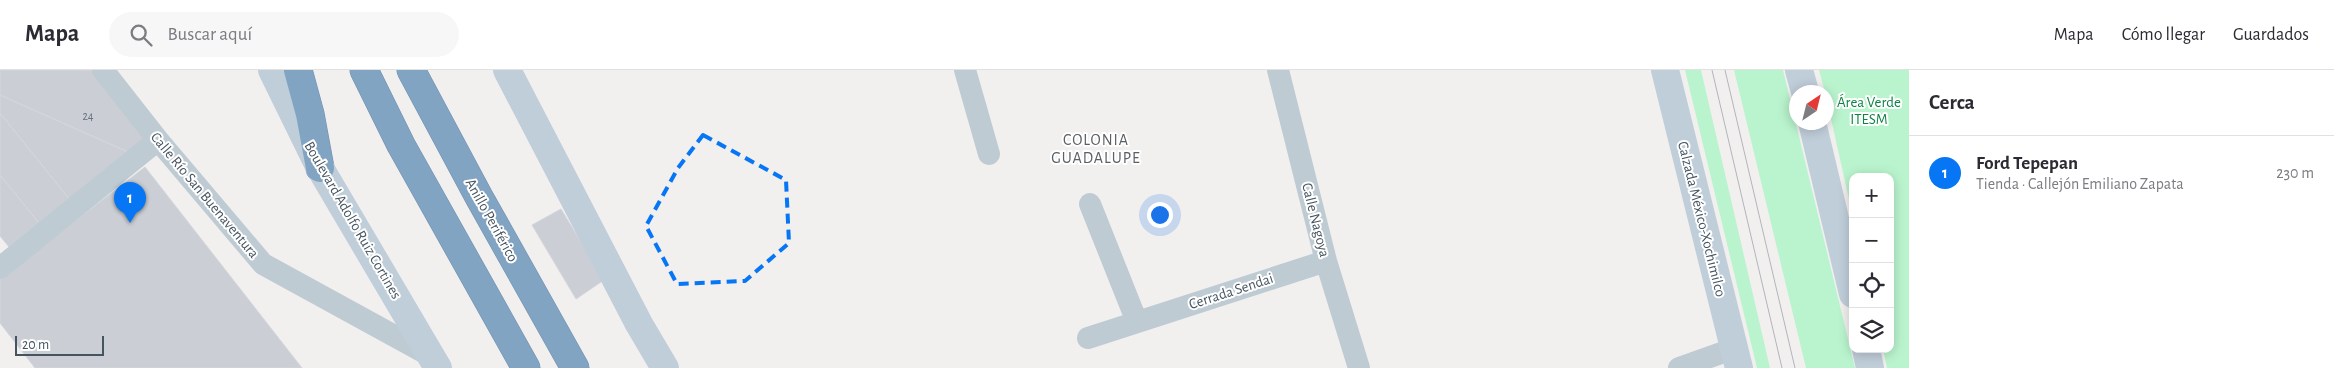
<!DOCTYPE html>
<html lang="es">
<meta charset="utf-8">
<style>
body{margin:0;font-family:"Alegreya Sans",sans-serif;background:#f7f7f7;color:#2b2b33}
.controls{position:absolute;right:15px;bottom:15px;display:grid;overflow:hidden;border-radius:10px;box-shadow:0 2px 12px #0003}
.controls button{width:45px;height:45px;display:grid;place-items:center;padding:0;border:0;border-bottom:1px solid #e1e1e2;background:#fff;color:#2b2b33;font:25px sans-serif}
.compass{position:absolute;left:1789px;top:15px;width:45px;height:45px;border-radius:50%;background:#fff;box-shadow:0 2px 12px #0003;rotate:35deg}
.scale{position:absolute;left:15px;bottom:12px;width:89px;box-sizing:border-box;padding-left:5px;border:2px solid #45545f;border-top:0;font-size:14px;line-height:18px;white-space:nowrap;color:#45545f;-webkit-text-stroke:4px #fff;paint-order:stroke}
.you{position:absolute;left:1159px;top:144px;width:18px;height:18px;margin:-12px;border:4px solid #fff;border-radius:50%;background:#1a73e8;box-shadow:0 0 0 8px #1a73e833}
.badge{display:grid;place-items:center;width:32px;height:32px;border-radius:50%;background:#0776f5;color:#fff;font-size:16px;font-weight:700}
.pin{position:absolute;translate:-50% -41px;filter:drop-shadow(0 1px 2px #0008)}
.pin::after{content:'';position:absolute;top:26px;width:18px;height:15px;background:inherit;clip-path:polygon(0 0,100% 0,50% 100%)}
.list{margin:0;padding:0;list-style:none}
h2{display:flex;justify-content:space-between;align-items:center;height:65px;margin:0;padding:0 20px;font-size:21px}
h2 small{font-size:16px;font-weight:400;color:#7c7c81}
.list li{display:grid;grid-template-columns:32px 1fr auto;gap:15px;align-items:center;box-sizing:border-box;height:75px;padding:0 20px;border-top:1px solid #e1e1e2}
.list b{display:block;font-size:19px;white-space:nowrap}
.list p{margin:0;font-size:16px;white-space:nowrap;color:#7c7c81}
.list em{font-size:16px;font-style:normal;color:#7c7c81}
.icon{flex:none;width:28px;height:28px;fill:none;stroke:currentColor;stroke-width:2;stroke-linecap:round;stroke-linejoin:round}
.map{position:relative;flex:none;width:1909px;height:298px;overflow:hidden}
header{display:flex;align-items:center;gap:30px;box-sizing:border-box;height:70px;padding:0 25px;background:#fff;border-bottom:1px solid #e1e1e2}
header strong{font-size:24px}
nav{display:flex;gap:28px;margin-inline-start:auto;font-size:18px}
.search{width:350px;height:45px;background:#f7f7f7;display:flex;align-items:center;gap:12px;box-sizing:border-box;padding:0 18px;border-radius:28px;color:#7c7c81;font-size:19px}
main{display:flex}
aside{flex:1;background:#fff}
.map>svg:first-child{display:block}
.green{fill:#baf4ce}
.building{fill:#cbcfd5;stroke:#d3d6dc}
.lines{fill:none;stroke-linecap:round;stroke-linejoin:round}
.motorway-casing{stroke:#6e8faf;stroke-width:29}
.minor{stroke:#bfcbd3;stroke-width:22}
.secondary{stroke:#c0ceda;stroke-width:28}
.motorway{stroke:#82a4c3;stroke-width:28}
.tram{stroke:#b1b5bb;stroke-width:1}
.marked{fill:none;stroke:#0776f5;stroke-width:4;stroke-dasharray:10 6;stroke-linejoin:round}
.labels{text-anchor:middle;stroke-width:4;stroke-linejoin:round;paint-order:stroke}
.number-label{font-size:12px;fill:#66737c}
.park-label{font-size:15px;fill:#0e8345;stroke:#fff}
.street-label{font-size:15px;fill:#45545f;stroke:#fff}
.neighbourhood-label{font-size:16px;letter-spacing:1px;fill:#5b6065;stroke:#fff}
</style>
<header>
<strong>Mapa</strong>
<div class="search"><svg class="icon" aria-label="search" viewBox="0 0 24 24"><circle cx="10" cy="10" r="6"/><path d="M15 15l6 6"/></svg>Buscar aquí</div>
<nav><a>Mapa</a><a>Cómo llegar</a><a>Guardados</a></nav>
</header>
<main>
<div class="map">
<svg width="1909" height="298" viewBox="0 0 1909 298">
<rect width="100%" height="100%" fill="#f2efef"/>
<path class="green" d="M1685,0H1701L1770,298H1757Z
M1734,0H1783L1855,298H1806Z
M1819,0H1909V298H1887L1883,279H1890V107H1853V147L1827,31L1826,22H1825Z"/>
<path class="building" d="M0,0H93L147,67L128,82L0,25Z
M0,25L128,82L70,130L0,43Z
M0,43L70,130L39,153L0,105Z
M145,97L302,298H35L0,253V209Z
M0,105L39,153L9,177L0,166Z
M561,139L604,210L576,229L532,155Z"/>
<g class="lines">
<g class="motorway-casing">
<path id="motorway" d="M298,0L310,44L320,98
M364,0L401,75L526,298
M411,0L479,127L575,298"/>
</g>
<path class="minor" d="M103,0L158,70L263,194L431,286
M965,0L989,84
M1278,0L1326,191L1359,298
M1090,134L1137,252
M0,198L158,70
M1088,268L1326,191
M1679,298L1735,278"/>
<path class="secondary" d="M272,0L320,98L438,298
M507,0L639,254L665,298
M1665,0L1739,298
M1799,0L1805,22
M1812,52L1853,224
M1866,279L1870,298"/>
<use href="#motorway" class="motorway"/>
<path class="tram" d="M1712,0L1782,298
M1725,0L1795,298"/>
</g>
<path class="marked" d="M703,65L786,110L789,173L745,211L677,214L646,156L678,98Z"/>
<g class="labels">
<g class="number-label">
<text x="88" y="50">24</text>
</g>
<g class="park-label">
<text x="1869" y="37">Área Verde<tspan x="1869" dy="17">ITESM</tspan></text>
</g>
<g class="street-label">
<text transform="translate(205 125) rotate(50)" y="5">Calle Río San Buenaventura</text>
<text transform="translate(1702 149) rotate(76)" y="5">Calzada México-Xochimilco</text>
<text transform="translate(353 150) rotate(60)" y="5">Boulevard Adolfo Ruiz Cortines</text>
<text transform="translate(492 150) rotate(61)" y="5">Anillo Periférico</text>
<text transform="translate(1316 150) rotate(76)" y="5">Calle Nagoya</text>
<text transform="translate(1231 221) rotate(-18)" y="5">Cerrada Sendai</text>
</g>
<g class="neighbourhood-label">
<text x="1096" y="75">COLONIA<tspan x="1096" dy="18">GUADALUPE</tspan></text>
</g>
</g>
</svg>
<div class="controls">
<button>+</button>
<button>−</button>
<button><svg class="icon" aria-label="locate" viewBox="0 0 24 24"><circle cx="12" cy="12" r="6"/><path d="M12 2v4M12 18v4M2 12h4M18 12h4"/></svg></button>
<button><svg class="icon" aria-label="layers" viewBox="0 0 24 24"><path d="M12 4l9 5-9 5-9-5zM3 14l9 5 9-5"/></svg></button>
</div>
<svg class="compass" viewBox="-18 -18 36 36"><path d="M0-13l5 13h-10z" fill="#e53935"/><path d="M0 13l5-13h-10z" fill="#7c7c81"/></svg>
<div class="scale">20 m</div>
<div class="you"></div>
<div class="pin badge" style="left:130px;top:153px">1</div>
</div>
<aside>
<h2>Cerca<small></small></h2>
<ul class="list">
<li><span class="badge">1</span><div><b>Ford Tepepan</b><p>Tienda · Callejón Emiliano Zapata</p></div><em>230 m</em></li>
</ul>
</aside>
</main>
